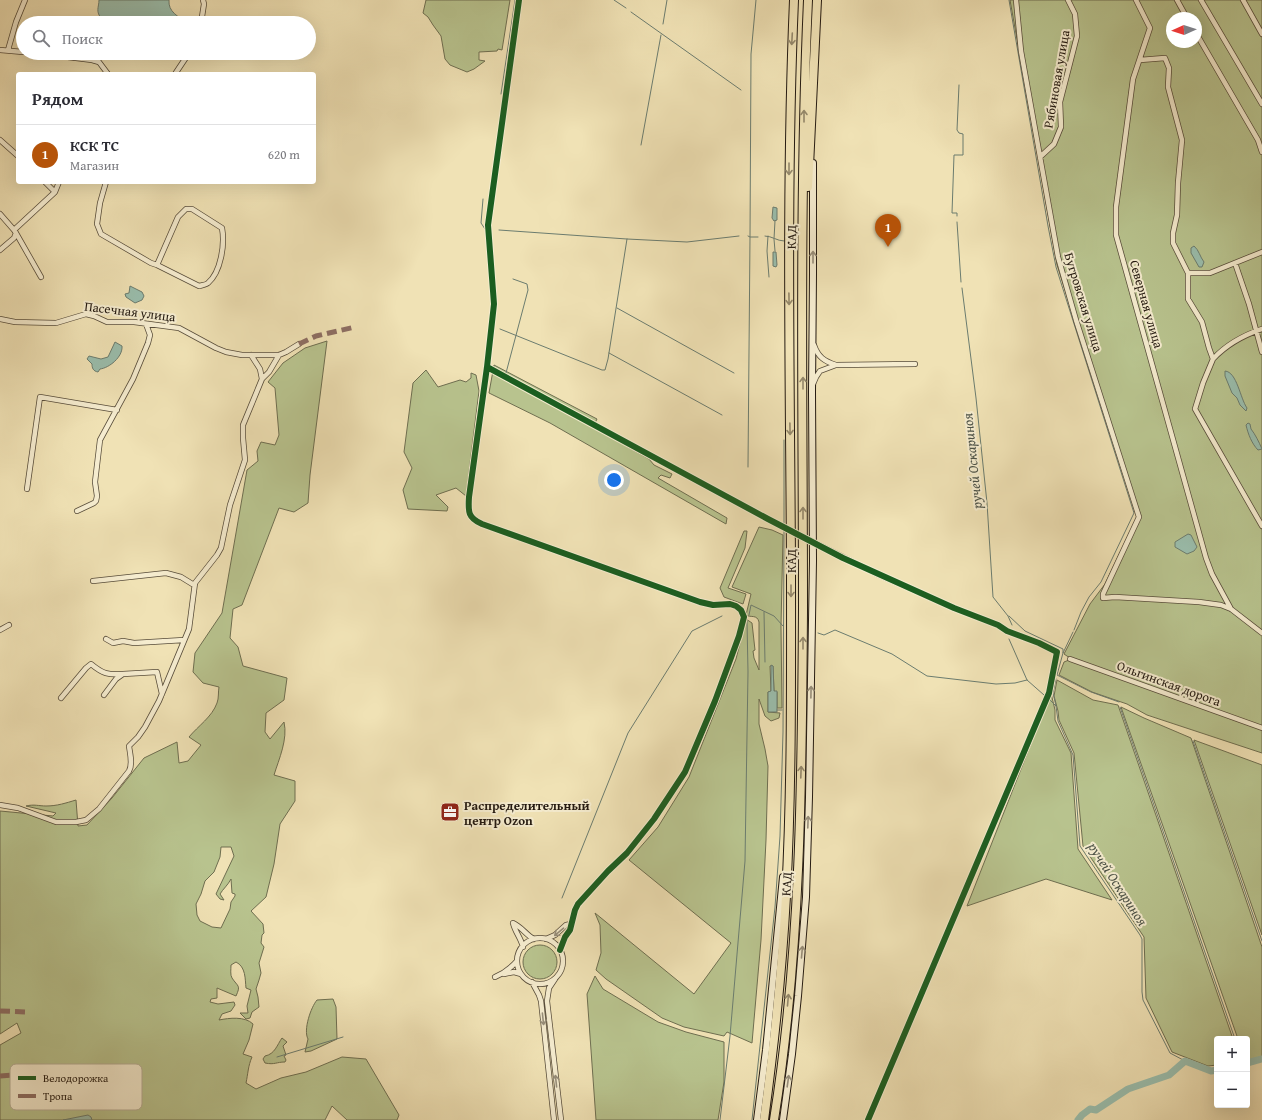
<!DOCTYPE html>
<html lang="ru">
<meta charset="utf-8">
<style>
body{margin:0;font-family:"Gentium Book Plus",serif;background:#f7f7f7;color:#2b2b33}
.controls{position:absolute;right:12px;bottom:12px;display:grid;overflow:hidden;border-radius:4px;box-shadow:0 4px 16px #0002}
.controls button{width:36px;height:36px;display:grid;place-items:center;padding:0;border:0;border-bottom:1px solid #e1e1e2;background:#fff;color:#2b2b33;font:20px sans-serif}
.compass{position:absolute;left:1166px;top:12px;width:36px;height:36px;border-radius:50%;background:#fff;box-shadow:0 4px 16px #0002;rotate:267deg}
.you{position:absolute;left:614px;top:480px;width:14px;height:14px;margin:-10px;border:3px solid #fff;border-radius:50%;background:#1a73e8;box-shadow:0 0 0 6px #1a73e833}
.badge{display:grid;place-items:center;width:26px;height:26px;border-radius:50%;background:#b45309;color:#fff;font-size:13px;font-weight:700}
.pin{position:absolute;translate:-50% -33px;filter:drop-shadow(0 1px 2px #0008)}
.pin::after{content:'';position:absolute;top:21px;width:14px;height:12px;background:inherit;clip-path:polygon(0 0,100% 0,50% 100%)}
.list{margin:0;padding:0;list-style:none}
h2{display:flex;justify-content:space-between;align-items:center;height:52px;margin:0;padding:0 16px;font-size:17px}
h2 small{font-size:13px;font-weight:400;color:#7c7c81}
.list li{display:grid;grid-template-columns:26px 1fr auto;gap:12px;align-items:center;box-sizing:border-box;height:60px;padding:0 16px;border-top:1px solid #e1e1e2}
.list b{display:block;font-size:15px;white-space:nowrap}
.list p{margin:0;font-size:13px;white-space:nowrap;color:#7c7c81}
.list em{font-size:13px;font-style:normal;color:#7c7c81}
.icon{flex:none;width:22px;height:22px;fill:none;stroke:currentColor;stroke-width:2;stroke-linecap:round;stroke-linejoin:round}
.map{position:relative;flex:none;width:1262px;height:1120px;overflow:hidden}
.search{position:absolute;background:#fff;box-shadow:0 4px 16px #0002;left:16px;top:16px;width:300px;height:44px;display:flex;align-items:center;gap:10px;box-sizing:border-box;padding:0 14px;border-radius:22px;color:#7c7c81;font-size:15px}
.panel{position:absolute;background:#fff;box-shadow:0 4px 16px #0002;left:16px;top:72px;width:300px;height:112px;border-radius:4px}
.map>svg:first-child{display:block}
.green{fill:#b8c38e;stroke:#6e6e50;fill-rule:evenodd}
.water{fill:#9abead;stroke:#6b7c6f}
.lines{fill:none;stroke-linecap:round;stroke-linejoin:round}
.stream{stroke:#6b7c6f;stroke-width:1}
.river{stroke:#9abead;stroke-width:7}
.street-casing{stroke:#574c3a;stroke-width:6}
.secondary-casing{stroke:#241a11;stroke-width:8}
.highway-casing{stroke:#241a11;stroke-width:10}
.street{stroke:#f5eccf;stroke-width:4.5}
.secondary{stroke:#f5eccf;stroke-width:6}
.highway{stroke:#f0e2b5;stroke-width:8}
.street-bridge-casing{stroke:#574c3a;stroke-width:6;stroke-linecap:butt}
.street-bridge{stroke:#f5eccf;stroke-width:4.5}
.quiet{stroke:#8d6e63;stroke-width:5;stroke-dasharray:10 5;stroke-linecap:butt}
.cycleway-casing{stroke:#f5eccf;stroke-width:8}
.cycleway{stroke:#1b5e20;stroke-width:6}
.oneway{stroke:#94886b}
.oneway2{stroke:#978e7a}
.labels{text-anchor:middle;stroke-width:4;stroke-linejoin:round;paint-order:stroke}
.street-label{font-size:13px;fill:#241a11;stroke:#f5eccf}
.poi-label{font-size:13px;font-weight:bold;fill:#241a11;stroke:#f5eccf;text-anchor:start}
.water-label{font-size:14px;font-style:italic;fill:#4d5348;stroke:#f5eccf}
.key{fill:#f5eccf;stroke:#b6ad96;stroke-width:1}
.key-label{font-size:11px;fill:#241a11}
</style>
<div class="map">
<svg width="1262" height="1120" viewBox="0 0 1262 1120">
<rect width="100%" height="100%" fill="#f0e2b5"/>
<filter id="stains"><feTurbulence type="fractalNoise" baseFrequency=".005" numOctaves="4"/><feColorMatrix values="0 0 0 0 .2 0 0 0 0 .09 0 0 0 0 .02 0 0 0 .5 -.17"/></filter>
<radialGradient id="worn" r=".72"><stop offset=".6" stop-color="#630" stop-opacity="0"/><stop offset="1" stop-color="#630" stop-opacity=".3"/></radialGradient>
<path class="green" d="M426,0H510L502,50L498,49L497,51L479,52V60L485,61L474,69L467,72L450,65L445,59L441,36L433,25L428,17L423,13Z
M1010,0H1262V753L1147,715L1127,704L1092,692L1059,675L1064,662L1069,660L1070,658L1064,654L1090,604L1105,584L1137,517L1057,265ZM1172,18H1196V42H1172Z
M327,341L310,475L308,503L294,512L279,508L242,605L233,609L230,638L238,647L243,666L287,678L284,700L266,713L265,732L270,739L284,722C288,739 279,759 274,775L295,781V801L280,824L274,864L266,897L251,911L263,924L264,933L262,935L261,943L264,947L259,963L261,973L259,980L256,989L258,997L259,1007L252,1012L250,1018L246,1019L240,1013H248L247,1006L251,990L246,988C245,979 246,967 236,962L231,965C231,969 230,975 232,978C238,987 241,985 236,996L217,988V998L211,999L210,1002L218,1004L234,1002L235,1005L231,1011L222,1014L219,1020C229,1018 245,1016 253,1024L249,1040L243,1054L252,1057C248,1066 248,1074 246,1083L256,1089L281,1078L306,1072L342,1057L366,1059L399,1115L397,1120H347L332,1106L325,1120H0V1045L21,1033L17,1023L0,1034V811L53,816L56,813L26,806C34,804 39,806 46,806C57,806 66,803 76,800L78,826L87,825L112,798L144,758L177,742L179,763L188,761L201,745L189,737C198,726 212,717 217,703C219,698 218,692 219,687L203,683L193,672L195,653L222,613L247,470L258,461L257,451L261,442L275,445L279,435L275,388L268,382L283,363L305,348ZM221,847H231L234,856L216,894L220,899L224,900L220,894C223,889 228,885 231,879L232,893L235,894V896L231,902L230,909L221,928L212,927L200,921L197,915L196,904L201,894L205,881L214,872L220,857Z
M494,365L597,419L593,427L649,459L654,465L672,474L670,478L661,475L658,478L727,518L726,524L550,423L489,393Z
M426,370L438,387L460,380L466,382L471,378V373L476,375L479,391L466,496L456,488L436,495L448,507L447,511L408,509L403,490L412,468L404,452L413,383Z
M759,527L772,530L783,535L781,626L782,708H777V692L774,691L773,666H770L771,691L768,692V712L780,713L779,718L771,721L765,716L759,699V724L765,749L768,766L766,840L761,940L752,1043L727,1032L724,1036L684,1027L662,1018L606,979L596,970L601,953L600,925L595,913L694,994L731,943L629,860L658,827L689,777L736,659L746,619L752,623L755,650L753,651L754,658L759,670V622C757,614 751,618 746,615L751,594L732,587Z
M744,531H747L745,548L728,588L746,594L743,604L724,597L720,588Z
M1057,680L1093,700L1118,705L1233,1039H1217V1065L1208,1066L1172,1052L1146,998L1144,937L1083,846L1074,753L1059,720L1058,711L1054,696Z
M1051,693L1055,710V720L1071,753L1078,849L1112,900L1046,879L967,906Z
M1121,707L1144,718L1191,738L1262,947V1057L1251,1061L1262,1057V1060L1247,1064V1039H1238Z
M1194,740L1262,765V935Z
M523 962a17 17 0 1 1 34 0a17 17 0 1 1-34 0Z
M595,976L603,989L658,1022L686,1032L724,1042V1082L718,1120H596L587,994Z
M333,999L336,1007L337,1039L311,1051L305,1052L308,1039C303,1030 311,1007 317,1000Z
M282,1038L287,1042L283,1046L286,1055L284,1056L286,1060L285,1062C276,1062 275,1065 265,1063L263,1059L265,1056C275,1054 277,1045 282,1038Z"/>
<path class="water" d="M99,0H169C168,12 178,16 187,23H175L170,18L161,17L150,23H102V19C95,12 99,7 99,0Z
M773,207L777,208V220L774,221L772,218Z
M1194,246C1199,250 1200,257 1204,262L1202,267H1199L1191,253V248Z
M773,252H776L777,265L776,267L773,266Z
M130,286L142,292L144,296L142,300L135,303L126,297L125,294L129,293Z
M115,342L122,346C123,357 109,368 100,369L98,372C93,371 92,368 92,364L87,359L89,356L101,359L108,357Z
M1225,371C1237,372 1240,398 1247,408L1246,411L1240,405L1237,398L1232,393L1225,376Z
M1248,423L1250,424L1251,429C1255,434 1259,442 1262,449L1258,450C1252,444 1248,434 1246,425Z
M1188,534L1191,535L1197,547L1194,551L1187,554L1175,547V542Z
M771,665L773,666L774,691H777V712H768V692L771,691Z
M88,1115L91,1117L92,1120H63Z"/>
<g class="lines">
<path class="stream" d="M614,0L626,8
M1009,0L1048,226L1056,267L1134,513L1101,582L1089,597L1081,612L1074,630
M631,12L741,90
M663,24L667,0
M501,94L515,0
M641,145L661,35
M483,199L481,223L485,229
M957,216V213H952L954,155H963V134L959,133L957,130L959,85
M775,221L774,239L775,251
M957,222L961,282
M499,230L627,239L687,242L739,236
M748,236L750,237H758
M765,236C772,236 777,241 784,241
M768,236L767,251L769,277
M962,288L976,398L987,503L993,597L1008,616L1012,625
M617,308L734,373
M500,329L602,370H605L608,359L627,239
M609,353L722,415
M506,373L528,290L527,284L513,279
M784,440V525
M748,467L750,237L751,54L756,0
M764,612L765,662
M749,615L751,605L774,616L783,626
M1009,616L1025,631L1063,649V653L1073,632
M818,633L824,635L835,630L892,654L927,676L996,684L1015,683L1027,680
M1009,639L1027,680L1044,695
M1063,653L1057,675L1091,692L1119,702
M1050,700L1056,706L1053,693L1056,679
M1056,706L1058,721L1073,755L1080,846L1140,935L1142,939V992L1143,1000L1170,1053L1185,1061
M1120,707L1235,1039
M777,710H782
M1193,741L1262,941
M562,898L628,733L692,631L722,616
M277,1057L343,1037
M720,1120L730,1036L745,861L748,672L747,621
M752,1120L775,907L780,836L783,732L784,530"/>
<path class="river" d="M1247,1063L1262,1059
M1078,1120L1082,1115L1090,1109L1096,1110L1128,1089L1169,1075L1185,1061L1211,1071L1217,1070"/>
<g class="street-casing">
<path id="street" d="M519,0L488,225L494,304L487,367L469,497C468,512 468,518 482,524L700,602L713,605L730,604L736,606L741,610L744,617L739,636L715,701L685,772L654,819L627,853L608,871L578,904L575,910L570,930L565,937L560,950
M1016,0L1021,51L1058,257L1076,320L1139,517L1103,594V598L1115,597L1199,602L1221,605L1231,609L1262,633
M1136,0L1150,28L1133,79L1116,207V235L1206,558L1212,574L1231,609
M1177,0L1187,18
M1201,0L1262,104
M1243,0L1262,34
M201,23L204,4L203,0
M1196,33L1258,140L1262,152
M0,50L23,52
M8,50L16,22L25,0
M35,53L92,60L99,62L108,74
M1140,60L1165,58L1169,68L1168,87L1182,140L1178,183L1177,215L1173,233V243L1188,273V299L1202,322L1209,348L1213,359L1203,383L1195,409L1262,526
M175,74L189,53
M0,140L18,156
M1040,157L1054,144L1061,127L1060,102L1077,36L1075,14L1068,0
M45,182L55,192
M106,182L100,203L97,224L101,234L151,263L157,265L199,286C202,285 206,285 208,283C221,272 225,244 222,228L192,209H186L178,217L157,265
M0,214L14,230
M16,233L41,277
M0,250L14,238L16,233L14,230L55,192L59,182
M1235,263L1249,304L1262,352
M1188,273H1210L1262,252
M0,319L15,322L56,323L86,314L94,316L107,322H134L179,328L216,348L226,352L242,355H279L286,352L299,344
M814,345C818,357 824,361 836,365
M1213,359C1226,345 1244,335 1262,329
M487,367L770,520
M262,379L269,372L279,355
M813,384L816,377L820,371L836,365L915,364
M27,489L40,397L117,410
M77,511L94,503L96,501L97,496L95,482L100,440L133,379L148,343L150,335L146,324
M825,548L879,575L954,608L998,625L1007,631L1039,643L1057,652L1049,693L868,1120
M93,581L166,573L181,577L194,585
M0,630L9,625
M106,639L113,643L123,641L134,643L184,640
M1070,659L1262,728
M104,695L116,679L123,674L157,672L162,694
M61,698L86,668L91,664C103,674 108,675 123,674
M0,805L18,808L56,822H76L86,820L99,809L129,771C133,764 130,754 129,746L138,737L145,727L159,701L189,629L195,583L217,555L221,548L230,505L245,460L243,438V425L262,379L260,369L251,355
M513,923C522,927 526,935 534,939
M513,923C515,932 521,938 523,947
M517 961a23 23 0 1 1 46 0a23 23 0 1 1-46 0Z
M546,939L555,935L566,925L571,924
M504,974L514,972L521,974
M495,977C504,973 511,968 517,961
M555,979L549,988L547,1001L561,1120
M532,982L539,995L541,1001L554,1120"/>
</g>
<g class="secondary-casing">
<path id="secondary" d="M757,1120L766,1050L783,877
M783,1120L792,1054L798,996L806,897L809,797L813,561L812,392L813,274V163"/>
</g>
<g class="highway-casing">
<path id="highway" d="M808,187L817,0
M764,1120C774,1046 782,971 786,896C792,785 791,674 791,563C790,376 786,188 794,0
M774,1120C801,951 802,779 803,609C803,406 799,203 808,0"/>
</g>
<use href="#street" class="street"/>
<use href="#secondary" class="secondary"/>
<use href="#highway" class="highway"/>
<g class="street-bridge-casing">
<path id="street-bridge" d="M770,520L825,548"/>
</g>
<use href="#street-bridge" class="street-bridge"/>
<path class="quiet" d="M299,344L316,336L355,327
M0,1011L27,1012
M0,1076L14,1075L26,1071"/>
<g class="cycleway-casing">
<path id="cycleway" d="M519,0L488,225L494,304L487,367L469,497C468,512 468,518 482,524L700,602L713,605L730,604L736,606L741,610L744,617L739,636L715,701L685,772L654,819L627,853L608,871L578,904L575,910L570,930L565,937L560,950
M487,367L768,519L843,558L954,608L998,625L1007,631L1039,643L1057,652L1049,693L868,1120"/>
</g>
<use href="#cycleway" class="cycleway"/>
</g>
<defs><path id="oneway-shaft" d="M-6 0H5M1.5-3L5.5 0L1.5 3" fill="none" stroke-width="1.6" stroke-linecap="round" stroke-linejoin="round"/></defs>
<g class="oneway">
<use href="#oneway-shaft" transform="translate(792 39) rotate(93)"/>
<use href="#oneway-shaft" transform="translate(804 116) rotate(-90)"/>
<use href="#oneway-shaft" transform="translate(789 169) rotate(90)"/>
<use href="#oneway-shaft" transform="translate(789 299) rotate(89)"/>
<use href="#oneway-shaft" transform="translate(803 383) rotate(-90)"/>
<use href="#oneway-shaft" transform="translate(790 429) rotate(89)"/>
<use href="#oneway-shaft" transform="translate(803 513) rotate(-90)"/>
<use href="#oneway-shaft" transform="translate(791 591) rotate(90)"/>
<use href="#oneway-shaft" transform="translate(803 643) rotate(-90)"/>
<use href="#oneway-shaft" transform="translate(801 772) rotate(-88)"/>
<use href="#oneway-shaft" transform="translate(788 1000) rotate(-85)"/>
</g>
<g class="oneway2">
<use href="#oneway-shaft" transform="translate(813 257) rotate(-90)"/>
<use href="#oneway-shaft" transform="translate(811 692) rotate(-89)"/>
<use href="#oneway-shaft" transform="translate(808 822) rotate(-88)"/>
<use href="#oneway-shaft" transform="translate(559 932) rotate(140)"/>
<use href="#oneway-shaft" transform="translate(802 952) rotate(-85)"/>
<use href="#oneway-shaft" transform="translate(543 1019) rotate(84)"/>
<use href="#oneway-shaft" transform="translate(556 1081) rotate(-96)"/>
<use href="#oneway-shaft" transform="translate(788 1081) rotate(-82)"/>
</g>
<defs>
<g id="office-square" transform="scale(1)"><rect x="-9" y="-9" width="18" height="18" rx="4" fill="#8f2418" stroke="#f5eccf"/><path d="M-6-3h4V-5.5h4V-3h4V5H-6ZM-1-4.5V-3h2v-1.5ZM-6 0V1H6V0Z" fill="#fff"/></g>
</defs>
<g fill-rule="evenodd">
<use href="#office-square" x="450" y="812"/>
</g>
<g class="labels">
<g class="street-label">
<text transform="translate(1056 79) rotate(-80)" y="5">Рябиновая улица</text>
<text transform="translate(791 237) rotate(-89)" y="5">КАД</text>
<text transform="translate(1084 302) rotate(73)" y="5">Бугровская улица</text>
<text transform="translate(1147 304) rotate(74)" y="5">Северная улица</text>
<text transform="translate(130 311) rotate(7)" y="5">Пасечная улица</text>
<text transform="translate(791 561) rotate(-90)" y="5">КАД</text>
<text transform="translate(1169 683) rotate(20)" y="5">Ольгинская дорога</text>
<text transform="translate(786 884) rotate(-87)" y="5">КАД</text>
</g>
<g class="poi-label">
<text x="464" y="810">Распределительный<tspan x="464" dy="15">центр Ozon</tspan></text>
</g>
<g class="water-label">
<text transform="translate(972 461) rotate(-96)" y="5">ручей Оскариноя</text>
<text transform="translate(1118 884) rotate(57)" y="5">ручей Оскариноя</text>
</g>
</g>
<rect x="10" y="1064" width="132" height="46" rx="6" class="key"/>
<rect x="18" y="1076" width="18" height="4" fill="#1b5e20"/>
<rect x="18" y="1094" width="18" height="4" fill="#8d6e63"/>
<g class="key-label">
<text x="43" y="1082">Велодорожка</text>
<text x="43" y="1100">Тропа</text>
</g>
<rect width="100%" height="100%" filter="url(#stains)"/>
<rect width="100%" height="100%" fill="url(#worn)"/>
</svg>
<div class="controls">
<button>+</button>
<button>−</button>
</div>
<svg class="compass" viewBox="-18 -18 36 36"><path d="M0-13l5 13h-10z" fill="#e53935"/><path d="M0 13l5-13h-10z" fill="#7c7c81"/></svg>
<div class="you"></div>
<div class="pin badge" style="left:888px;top:247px">1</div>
<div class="search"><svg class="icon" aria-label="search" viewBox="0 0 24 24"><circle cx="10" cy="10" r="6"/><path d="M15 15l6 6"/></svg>Поиск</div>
<section class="panel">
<h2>Рядом<small></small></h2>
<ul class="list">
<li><span class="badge">1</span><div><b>КСК ТС</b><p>Магазин</p></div><em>620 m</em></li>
</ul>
</section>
</div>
